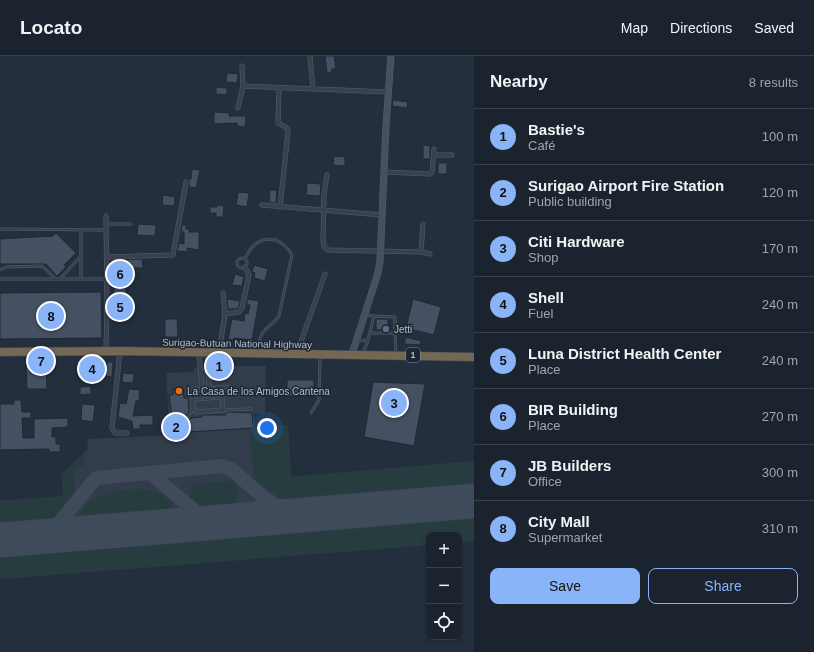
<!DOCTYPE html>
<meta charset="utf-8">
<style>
body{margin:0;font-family:Helvetica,sans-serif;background:#282f3a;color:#f1f3f6}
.controls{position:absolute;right:12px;bottom:12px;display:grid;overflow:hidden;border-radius:8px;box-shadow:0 2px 6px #0003}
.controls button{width:36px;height:36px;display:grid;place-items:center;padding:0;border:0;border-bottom:1px solid #39404a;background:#1b232e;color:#f1f3f6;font:20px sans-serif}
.you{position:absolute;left:267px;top:372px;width:14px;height:14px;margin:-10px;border:3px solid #fff;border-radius:50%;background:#1a73e8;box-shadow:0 0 0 6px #1a73e833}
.badge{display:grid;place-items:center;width:26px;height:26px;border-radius:50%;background:#8ab4f8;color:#111;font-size:13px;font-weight:700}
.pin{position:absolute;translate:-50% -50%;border:2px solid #fff;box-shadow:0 1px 4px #0006}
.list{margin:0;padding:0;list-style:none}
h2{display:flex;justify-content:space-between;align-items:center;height:52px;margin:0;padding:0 16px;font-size:17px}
h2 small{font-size:13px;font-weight:400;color:#a0a4aa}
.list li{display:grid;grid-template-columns:26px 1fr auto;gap:12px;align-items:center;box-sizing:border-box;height:56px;padding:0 16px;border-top:1px solid #39404a}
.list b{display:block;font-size:15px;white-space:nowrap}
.list p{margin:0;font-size:13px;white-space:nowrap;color:#a0a4aa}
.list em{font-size:13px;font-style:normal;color:#a0a4aa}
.actions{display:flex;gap:8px;padding:12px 16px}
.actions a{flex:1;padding:9px 0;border:1px solid #8ab4f8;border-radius:8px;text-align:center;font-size:14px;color:#8ab4f8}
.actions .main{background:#8ab4f8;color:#111}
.icon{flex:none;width:22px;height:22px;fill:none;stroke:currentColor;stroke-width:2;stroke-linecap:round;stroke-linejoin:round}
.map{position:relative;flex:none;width:474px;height:596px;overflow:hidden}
header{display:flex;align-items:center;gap:24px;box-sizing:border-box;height:56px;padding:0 20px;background:#1b232e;border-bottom:1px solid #39404a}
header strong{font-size:19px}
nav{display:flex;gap:22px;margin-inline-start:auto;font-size:14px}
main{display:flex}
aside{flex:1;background:#1b232e}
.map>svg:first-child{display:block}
.airport{fill:#323c4b}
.green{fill:#263c3f}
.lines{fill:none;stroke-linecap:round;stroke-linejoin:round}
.taxiway{stroke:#3f4a5a;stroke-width:14}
.runway{stroke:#3f4a5a;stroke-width:35}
.building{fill:#455162;stroke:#1f2835}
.lane-casing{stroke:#565f6c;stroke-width:3}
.street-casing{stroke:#565f6c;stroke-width:5}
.secondary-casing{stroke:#565f6c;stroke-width:7}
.highway-casing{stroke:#434c59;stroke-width:9}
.lane{stroke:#38414e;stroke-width:2}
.street{stroke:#38414e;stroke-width:4}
.secondary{stroke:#465061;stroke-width:6}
.highway{stroke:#746855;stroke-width:8}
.service-dot{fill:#5c6f8a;stroke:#1d2633;stroke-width:1.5}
.food-dot{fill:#e8710a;stroke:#1d2633;stroke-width:1.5}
.labels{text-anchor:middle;stroke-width:3;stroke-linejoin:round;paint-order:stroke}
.shield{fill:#1d2633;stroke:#878f9c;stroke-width:1}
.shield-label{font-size:9px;font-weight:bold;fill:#b4bcc9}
.poi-label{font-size:10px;fill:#b4bcc9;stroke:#1d2633;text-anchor:start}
.street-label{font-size:10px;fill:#b4bcc9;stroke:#1d2633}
</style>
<header>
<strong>Locato</strong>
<nav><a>Map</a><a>Directions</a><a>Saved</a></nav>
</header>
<main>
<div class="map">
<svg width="474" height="596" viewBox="0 0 474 596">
<rect width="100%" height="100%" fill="#242f3e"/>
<path class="airport" d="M233,310H266L265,357L254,358L255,371L288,369L291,421L474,405V485L459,486V479H429V489L0,523V445L63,440L62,419L88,393L87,383L170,379L166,317L194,316V312L214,311V319L225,318L226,314H233Z"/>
<path class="green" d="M288,369L291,421L474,405V427L307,441V446L298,447L297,443L283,444L254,423L250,378L255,371Z
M84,397L85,410L73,411L75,438L50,467L0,471V445L63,440L62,419Z
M233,425C241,431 240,441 234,448L201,451L190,441V433L193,428Z
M140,433C152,434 166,438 173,449V453L138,456V460L88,464L83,461L82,455C95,435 119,434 140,433Z
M474,462V485L459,486V479H429V489L0,523V499L140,487L141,491L243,482V476L310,471L311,476Z"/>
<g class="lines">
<path class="taxiway" d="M150,417L209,467
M48,480L96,422L222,410L231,413L269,446L297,459"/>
<path class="runway" d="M0,484L474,445"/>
</g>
<path class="building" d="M325,0H334L336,13H332V16L327,17Z
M227,17L238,18L237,27L226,26Z
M216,31L227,32V39L216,38Z
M393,44L408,46L407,52L392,50Z
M214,56L230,57L229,60H246L245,71L237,70V67L214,68Z
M423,89L430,90V103H423Z
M334,100L345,101V110L333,109Z
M438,107H447V118H438Z
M192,113L200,114L196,132L189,131V125L188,123H191Z
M307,127L321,128L320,140L306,139Z
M270,134H277L276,147L269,146Z
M238,136L249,137L247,151L236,149Z
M163,139L175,141L174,150L162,149Z
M217,149L224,150L223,161H216V157H210V151H217Z
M138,168L156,169L155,180L137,179Z
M182,169H186V173H189V176H199V194L187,192V196L177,195L179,187L184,188V176H181Z
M56,177L76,197L64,209L66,211L57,220L46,208H0V183L53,180Z
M142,203L143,212H126V258H117V253H114V204Z
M254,209L268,213L265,225L254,222L255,217L252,216Z
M235,218L244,221L242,230L232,229Z
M101,236L102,282L0,283V237Z
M227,243L240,245L239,251L236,253H228Z
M247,243L259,245L252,284L234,282V284L228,283L232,263L244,265L245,257L248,258L250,249H247Z
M413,243L441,251L434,279L406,272Z
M165,263H177L178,281H165Z
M376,263H388V274H376Z
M406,281L421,285L420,289L404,288Z
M107,306H113L112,321L106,320Z
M225,308L226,318L214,319V309Z
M26,310H46L47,333H27Z
M123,317L134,318L133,327L122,326Z
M287,324H314V340H287Z
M373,326L425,328L414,390L364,381Z
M91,330V338L80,339V331Z
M183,332L184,342H188L189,355L184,365V378L170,379L169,361H172L169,339H173V333Z
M129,333L140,334L139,345H136L133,360L153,359V369H140V373H133L132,365L118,361L120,347L126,348Z
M14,344H21L22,356H31V362H22L23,382H34V363L68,362V371L52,372V381H56V388H60V396H49V393L0,394V348H14Z
M82,348L95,349L93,366L81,364Z
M227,356L252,357L253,372L188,376V366L191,362L202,361V359H226Z"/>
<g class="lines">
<g class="lane-casing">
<path id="lane" d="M107,168H131
M0,173L106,174
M81,173V223
M237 207a5 5 0 1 1 10 0a5 5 0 1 1-10 0Z
M245,203C255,179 278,176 292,199L279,260C275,267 270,268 265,274C259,280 259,288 258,296
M0,214L6,211L42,210L56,223
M0,223H107
M60,223L80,201
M374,260L395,261V277
M371,277H395L396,298
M357,285L368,284L374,260L366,259
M363,297L368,284
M222,331H231
M193,344L221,342
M223,354L251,353
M311,357L319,344L320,301
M186,378V365L193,353"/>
</g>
<g class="street-casing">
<path id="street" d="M310,0L313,33
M243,30L388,36
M279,32L278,67L287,72L288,76L280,151
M238,52L243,30L242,10
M434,99H452
M384,116L430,118L432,116L434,93
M327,119L324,139L323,184L324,190L328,194L421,196L430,198
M262,149L382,159
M421,196L423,168
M106,201L173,199L186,126
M225,258L239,256L242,252L249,219L245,211
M106,295L107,250L106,160
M120,295L112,372L115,377H127
M219,296L225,258L223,237
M199,297L202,333
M207,297L209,332
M297,297L325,218
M221,332L223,354L197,356L193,353V334Z"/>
</g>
<g class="secondary-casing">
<path id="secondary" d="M352,298L378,217L380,206L386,70L391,0"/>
</g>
<g class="highway-casing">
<path id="highway" d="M0,296L120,295L474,301"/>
</g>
<use href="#lane" class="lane"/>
<use href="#street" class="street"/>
<use href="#secondary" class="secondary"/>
<use href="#highway" class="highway"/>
</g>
<circle class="service-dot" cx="386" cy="273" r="4"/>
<circle class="food-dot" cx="179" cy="335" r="4"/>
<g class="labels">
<rect class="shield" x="406" y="292" width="14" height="14" rx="3"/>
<g class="shield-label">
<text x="413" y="302">1</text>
</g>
<g class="poi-label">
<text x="394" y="277">Jetti</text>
<text x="187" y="339">La Casa de los Amigos Cantena</text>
</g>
<g class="street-label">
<text transform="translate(237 287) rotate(1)" y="4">Surigao-Butuan National Highway</text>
</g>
</g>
</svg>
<div class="controls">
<button>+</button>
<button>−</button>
<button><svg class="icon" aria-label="locate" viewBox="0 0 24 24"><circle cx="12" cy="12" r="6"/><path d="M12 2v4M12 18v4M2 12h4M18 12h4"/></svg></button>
</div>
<div class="you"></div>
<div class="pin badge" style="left:219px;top:310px">1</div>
<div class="pin badge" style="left:176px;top:371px">2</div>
<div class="pin badge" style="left:394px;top:347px">3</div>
<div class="pin badge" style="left:92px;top:313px">4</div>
<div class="pin badge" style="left:120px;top:251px">5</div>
<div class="pin badge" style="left:120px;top:218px">6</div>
<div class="pin badge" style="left:41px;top:305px">7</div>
<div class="pin badge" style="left:51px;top:260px">8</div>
</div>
<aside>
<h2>Nearby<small>8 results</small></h2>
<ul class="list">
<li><span class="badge">1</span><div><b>Bastie's</b><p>Café</p></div><em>100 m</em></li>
<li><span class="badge">2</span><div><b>Surigao Airport Fire Station</b><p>Public building</p></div><em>120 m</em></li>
<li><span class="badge">3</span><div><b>Citi Hardware</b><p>Shop</p></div><em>170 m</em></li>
<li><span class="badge">4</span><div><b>Shell</b><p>Fuel</p></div><em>240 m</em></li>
<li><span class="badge">5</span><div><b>Luna District Health Center</b><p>Place</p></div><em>240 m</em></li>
<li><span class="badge">6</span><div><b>BIR Building</b><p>Place</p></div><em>270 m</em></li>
<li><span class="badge">7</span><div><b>JB Builders</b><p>Office</p></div><em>300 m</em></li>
<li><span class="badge">8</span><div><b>City Mall</b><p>Supermarket</p></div><em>310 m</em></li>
</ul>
<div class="actions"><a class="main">Save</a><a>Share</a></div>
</aside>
</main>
